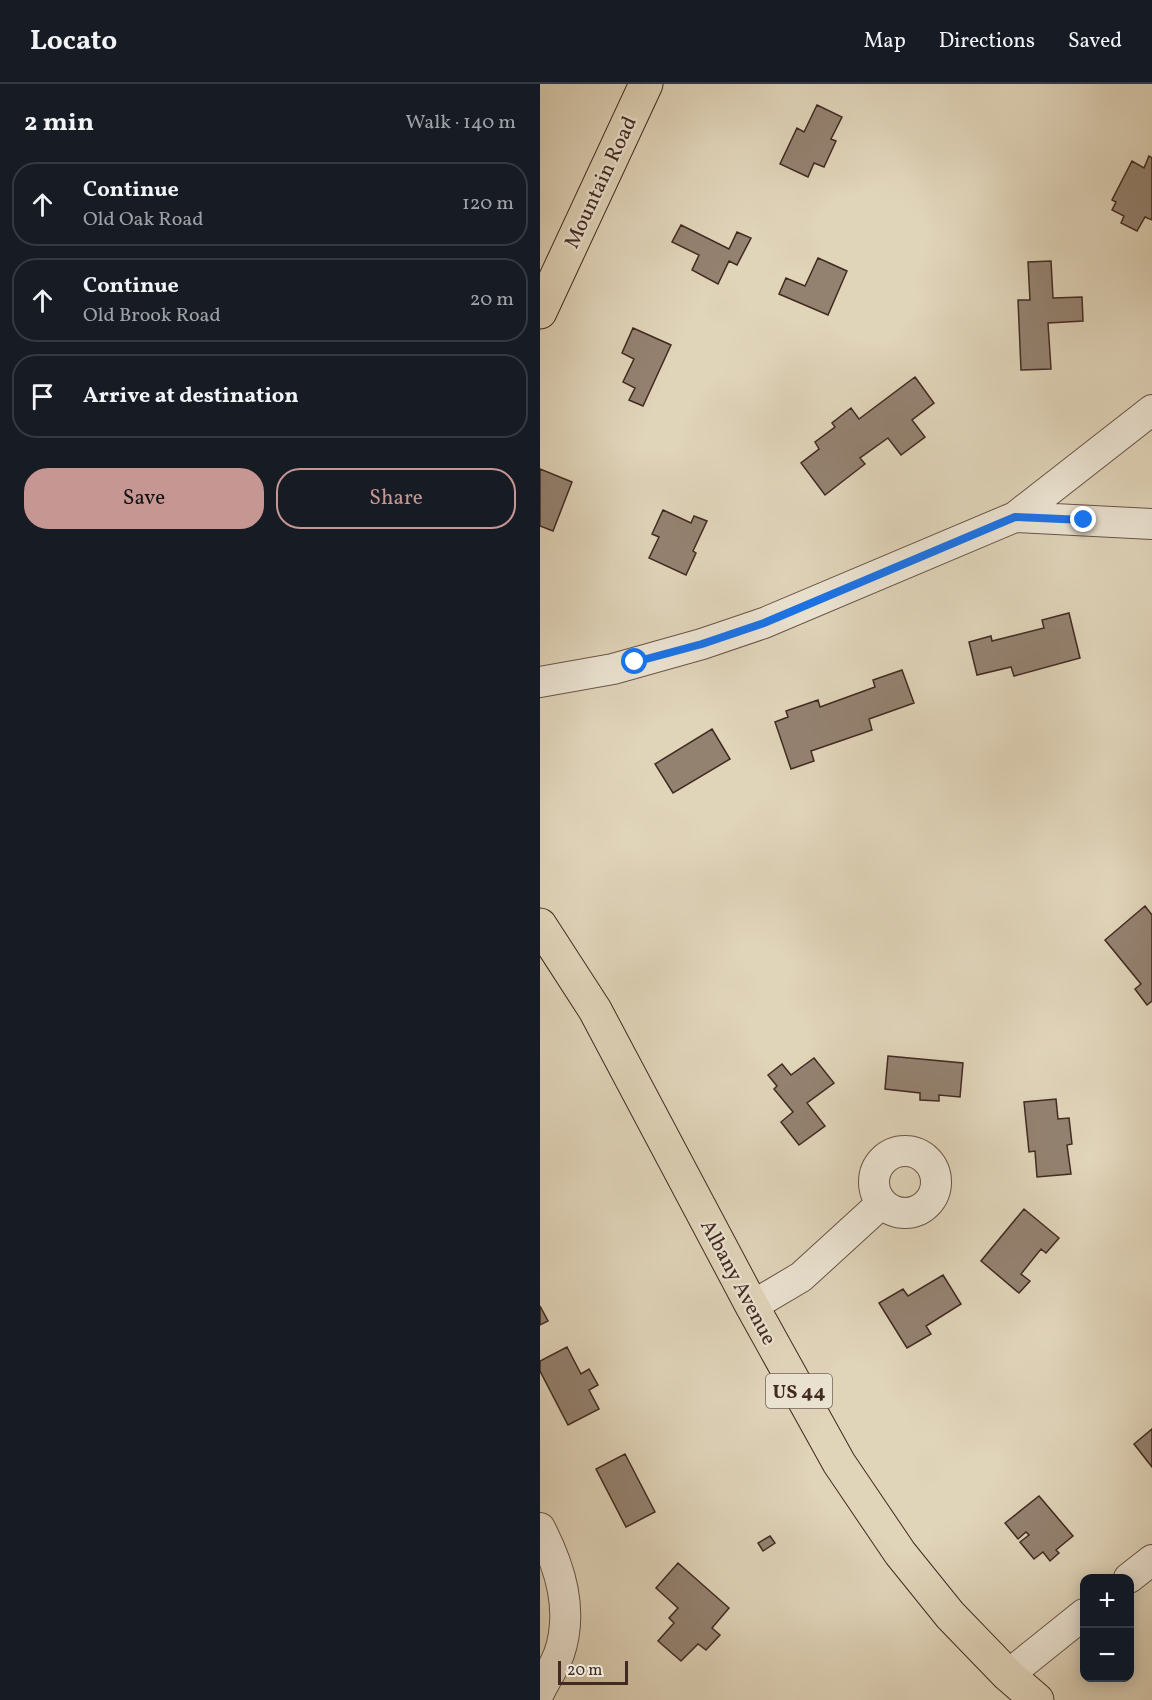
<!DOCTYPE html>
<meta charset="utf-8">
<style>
body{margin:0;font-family:Vollkorn,serif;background:#242831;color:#f1f3f6}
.controls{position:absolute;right:18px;bottom:18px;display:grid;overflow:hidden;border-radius:12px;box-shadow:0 3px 15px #0003}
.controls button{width:54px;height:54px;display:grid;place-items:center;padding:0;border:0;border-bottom:2px solid #363941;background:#171b24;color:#f1f3f6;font:30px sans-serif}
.scale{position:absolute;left:18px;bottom:15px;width:70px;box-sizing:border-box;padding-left:6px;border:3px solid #412a22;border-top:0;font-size:16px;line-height:21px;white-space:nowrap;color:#412a22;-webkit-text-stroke:4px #ebe3d2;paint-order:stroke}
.stop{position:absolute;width:18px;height:18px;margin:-14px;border:4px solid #1a73e8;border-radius:50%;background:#fff}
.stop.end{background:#1a73e8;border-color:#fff;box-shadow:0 2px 6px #0008}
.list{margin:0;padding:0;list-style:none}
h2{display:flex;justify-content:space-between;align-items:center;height:78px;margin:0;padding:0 24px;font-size:26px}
h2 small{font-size:20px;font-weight:400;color:#9ea1a6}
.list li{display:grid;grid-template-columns:39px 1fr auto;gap:18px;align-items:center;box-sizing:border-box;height:84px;margin:0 12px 12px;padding:0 12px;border:2px solid #363941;border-radius:24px}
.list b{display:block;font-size:22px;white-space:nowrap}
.list p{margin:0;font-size:20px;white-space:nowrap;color:#9ea1a6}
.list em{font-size:20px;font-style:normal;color:#9ea1a6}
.actions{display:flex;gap:12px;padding:18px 24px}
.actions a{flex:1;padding:14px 0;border:2px solid #c59692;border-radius:24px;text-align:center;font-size:21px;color:#c59692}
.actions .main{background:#c59692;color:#111}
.icon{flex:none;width:33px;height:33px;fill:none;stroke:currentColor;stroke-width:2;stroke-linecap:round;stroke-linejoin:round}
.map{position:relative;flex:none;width:612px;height:1616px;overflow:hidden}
header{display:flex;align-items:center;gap:36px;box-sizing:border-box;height:84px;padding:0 30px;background:#171b24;border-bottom:2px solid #363941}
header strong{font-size:28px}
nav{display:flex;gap:33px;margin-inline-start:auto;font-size:21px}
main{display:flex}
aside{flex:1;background:#171b24}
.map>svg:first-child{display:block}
.building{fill:#948271;stroke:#412a22;stroke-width:1.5}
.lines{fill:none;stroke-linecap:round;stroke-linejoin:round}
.minor-casing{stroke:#695448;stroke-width:32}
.major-casing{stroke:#412a22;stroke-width:35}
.highway-casing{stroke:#412a22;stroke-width:35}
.minor{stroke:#ebe3d2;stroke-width:30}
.major{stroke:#e0d4b9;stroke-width:33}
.highway{stroke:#e0d4b9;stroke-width:33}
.route{stroke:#1a73e8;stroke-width:8}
.labels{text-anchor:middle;stroke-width:4.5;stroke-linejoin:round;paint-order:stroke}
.shield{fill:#ebe3d2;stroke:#746257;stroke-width:1.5}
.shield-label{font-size:20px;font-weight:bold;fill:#412a22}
.street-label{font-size:21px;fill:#412a22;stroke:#ebe3d2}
</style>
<header>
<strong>Locato</strong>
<nav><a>Map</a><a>Directions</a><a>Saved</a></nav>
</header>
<main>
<aside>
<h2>2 min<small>Walk · 140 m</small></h2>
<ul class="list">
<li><svg class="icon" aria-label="ahead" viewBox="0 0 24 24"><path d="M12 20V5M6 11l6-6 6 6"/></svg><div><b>Continue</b><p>Old Oak Road</p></div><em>120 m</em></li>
<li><svg class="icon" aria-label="ahead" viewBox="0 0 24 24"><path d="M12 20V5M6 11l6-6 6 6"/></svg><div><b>Continue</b><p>Old Brook Road</p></div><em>20 m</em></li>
<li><svg class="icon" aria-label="arrive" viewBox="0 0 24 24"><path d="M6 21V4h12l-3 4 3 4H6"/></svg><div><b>Arrive at destination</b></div></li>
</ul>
<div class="actions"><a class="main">Save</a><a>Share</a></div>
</aside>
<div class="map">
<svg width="612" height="1616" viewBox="0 0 612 1616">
<rect width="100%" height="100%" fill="#e0d4b9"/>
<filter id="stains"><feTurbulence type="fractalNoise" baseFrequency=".00333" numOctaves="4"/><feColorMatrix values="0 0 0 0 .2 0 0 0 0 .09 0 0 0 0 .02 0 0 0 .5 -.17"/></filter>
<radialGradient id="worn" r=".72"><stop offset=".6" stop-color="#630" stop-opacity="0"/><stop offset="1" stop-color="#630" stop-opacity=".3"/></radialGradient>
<path class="building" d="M277,21L302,33L291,55L296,57L284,83L274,79L268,93L240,80L257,44L264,48Z
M609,72L612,74V136L605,133L597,147L581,139L584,132L572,126L576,118L572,116L592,77L604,84Z
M141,141L189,165L197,148L211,154L197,181L189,177L178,200L152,186L159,171L132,158Z
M278,174L307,187L288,231L239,210L246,194L265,202Z
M511,177L513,214L542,213L543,237L508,239L511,285L481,286L478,216H490L488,178Z
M93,244L131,261L103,322L89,316L95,304L83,298L94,275L82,269Z
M375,293L394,319L372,336L385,353L361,371L348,354L320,374L325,380L285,411L261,379L279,365L275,358L295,343L292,339L311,324L319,335Z
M0,385L32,398L13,447L0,442Z
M123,426L151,439L154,432L167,437L153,467L156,469L146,491L109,474L119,453L112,450Z
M529,529L540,574L474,592L471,583L437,591L429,558L451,552L452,557L504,544L502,536Z
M362,586L374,619L329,635L332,646L271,667L274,677L251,685L235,638L248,633L246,627L278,616L280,623L335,603L333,596Z
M172,645L190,675L133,709L115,680Z
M605,822L612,831V917L607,921L595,905L601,900L565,856Z
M348,972L423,979L420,1013L399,1011V1017L380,1016V1009L345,1005Z
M274,974L294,999L267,1019L285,1042L259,1061L241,1038L253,1028L234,1005L237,1002L228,991L242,980L251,991Z
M516,1015L518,1035L529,1034L532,1060L527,1061L531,1090L497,1093L495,1067L489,1068L484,1018Z
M484,1125L519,1154L506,1169L501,1165L481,1190L490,1197L479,1209L441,1177Z
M403,1191L421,1220L386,1242L391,1250L367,1264L339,1219L363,1205L368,1212Z
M0,1222L8,1237L0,1241Z
M27,1263L41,1290L49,1285L58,1301L49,1306L59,1325L28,1341L0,1287V1277Z
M612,1345V1383L594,1360Z
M85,1370L115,1428L86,1443L56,1385Z
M499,1412L533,1452L516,1466L519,1469L510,1477L503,1468L494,1475L480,1458L489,1451L486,1448L478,1455L465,1439Z
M230,1452L235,1459L223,1467L218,1459Z
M138,1479L189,1524L172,1544L180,1551L166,1566L158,1560L141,1577L118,1557L134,1539L129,1534L138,1524L116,1504Z"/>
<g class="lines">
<g class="minor-casing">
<path id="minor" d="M475,433L612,440
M0,598L73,585L162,560L224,539L475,433L612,326
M334 1098a31 31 0 1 1 62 0a31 31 0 1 1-62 0Z
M212,1222L261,1193L342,1119
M0,1444C20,1483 34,1526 19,1570C14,1583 6,1595 0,1607
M589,1494L612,1476
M468,1591L544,1530"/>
</g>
<g class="major-casing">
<path id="major" d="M0,228L106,0"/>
</g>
<g class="highway-casing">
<path id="highway" d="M0,841L55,926L212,1222L299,1379L360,1469L410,1531L468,1591L497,1616"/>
</g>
<use href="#minor" class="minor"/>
<use href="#major" class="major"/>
<use href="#highway" class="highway"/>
</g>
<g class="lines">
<path class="route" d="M95,578L162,560L224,539L475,433L544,436"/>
</g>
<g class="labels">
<rect class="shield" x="226" y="1290" width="66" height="34" rx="4.5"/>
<g class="shield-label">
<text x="259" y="1314">US 44</text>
</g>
<g class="street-label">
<text transform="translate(60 98) rotate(-65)" y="7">Mountain Road</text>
<text transform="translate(199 1198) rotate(62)" y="7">Albany Avenue</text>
</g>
</g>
<rect width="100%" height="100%" filter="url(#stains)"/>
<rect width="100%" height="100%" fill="url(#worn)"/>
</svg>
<div class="controls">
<button>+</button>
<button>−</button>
</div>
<div class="scale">20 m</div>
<div class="stop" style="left:95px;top:578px"></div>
<div class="stop end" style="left:544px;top:436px"></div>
</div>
</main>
